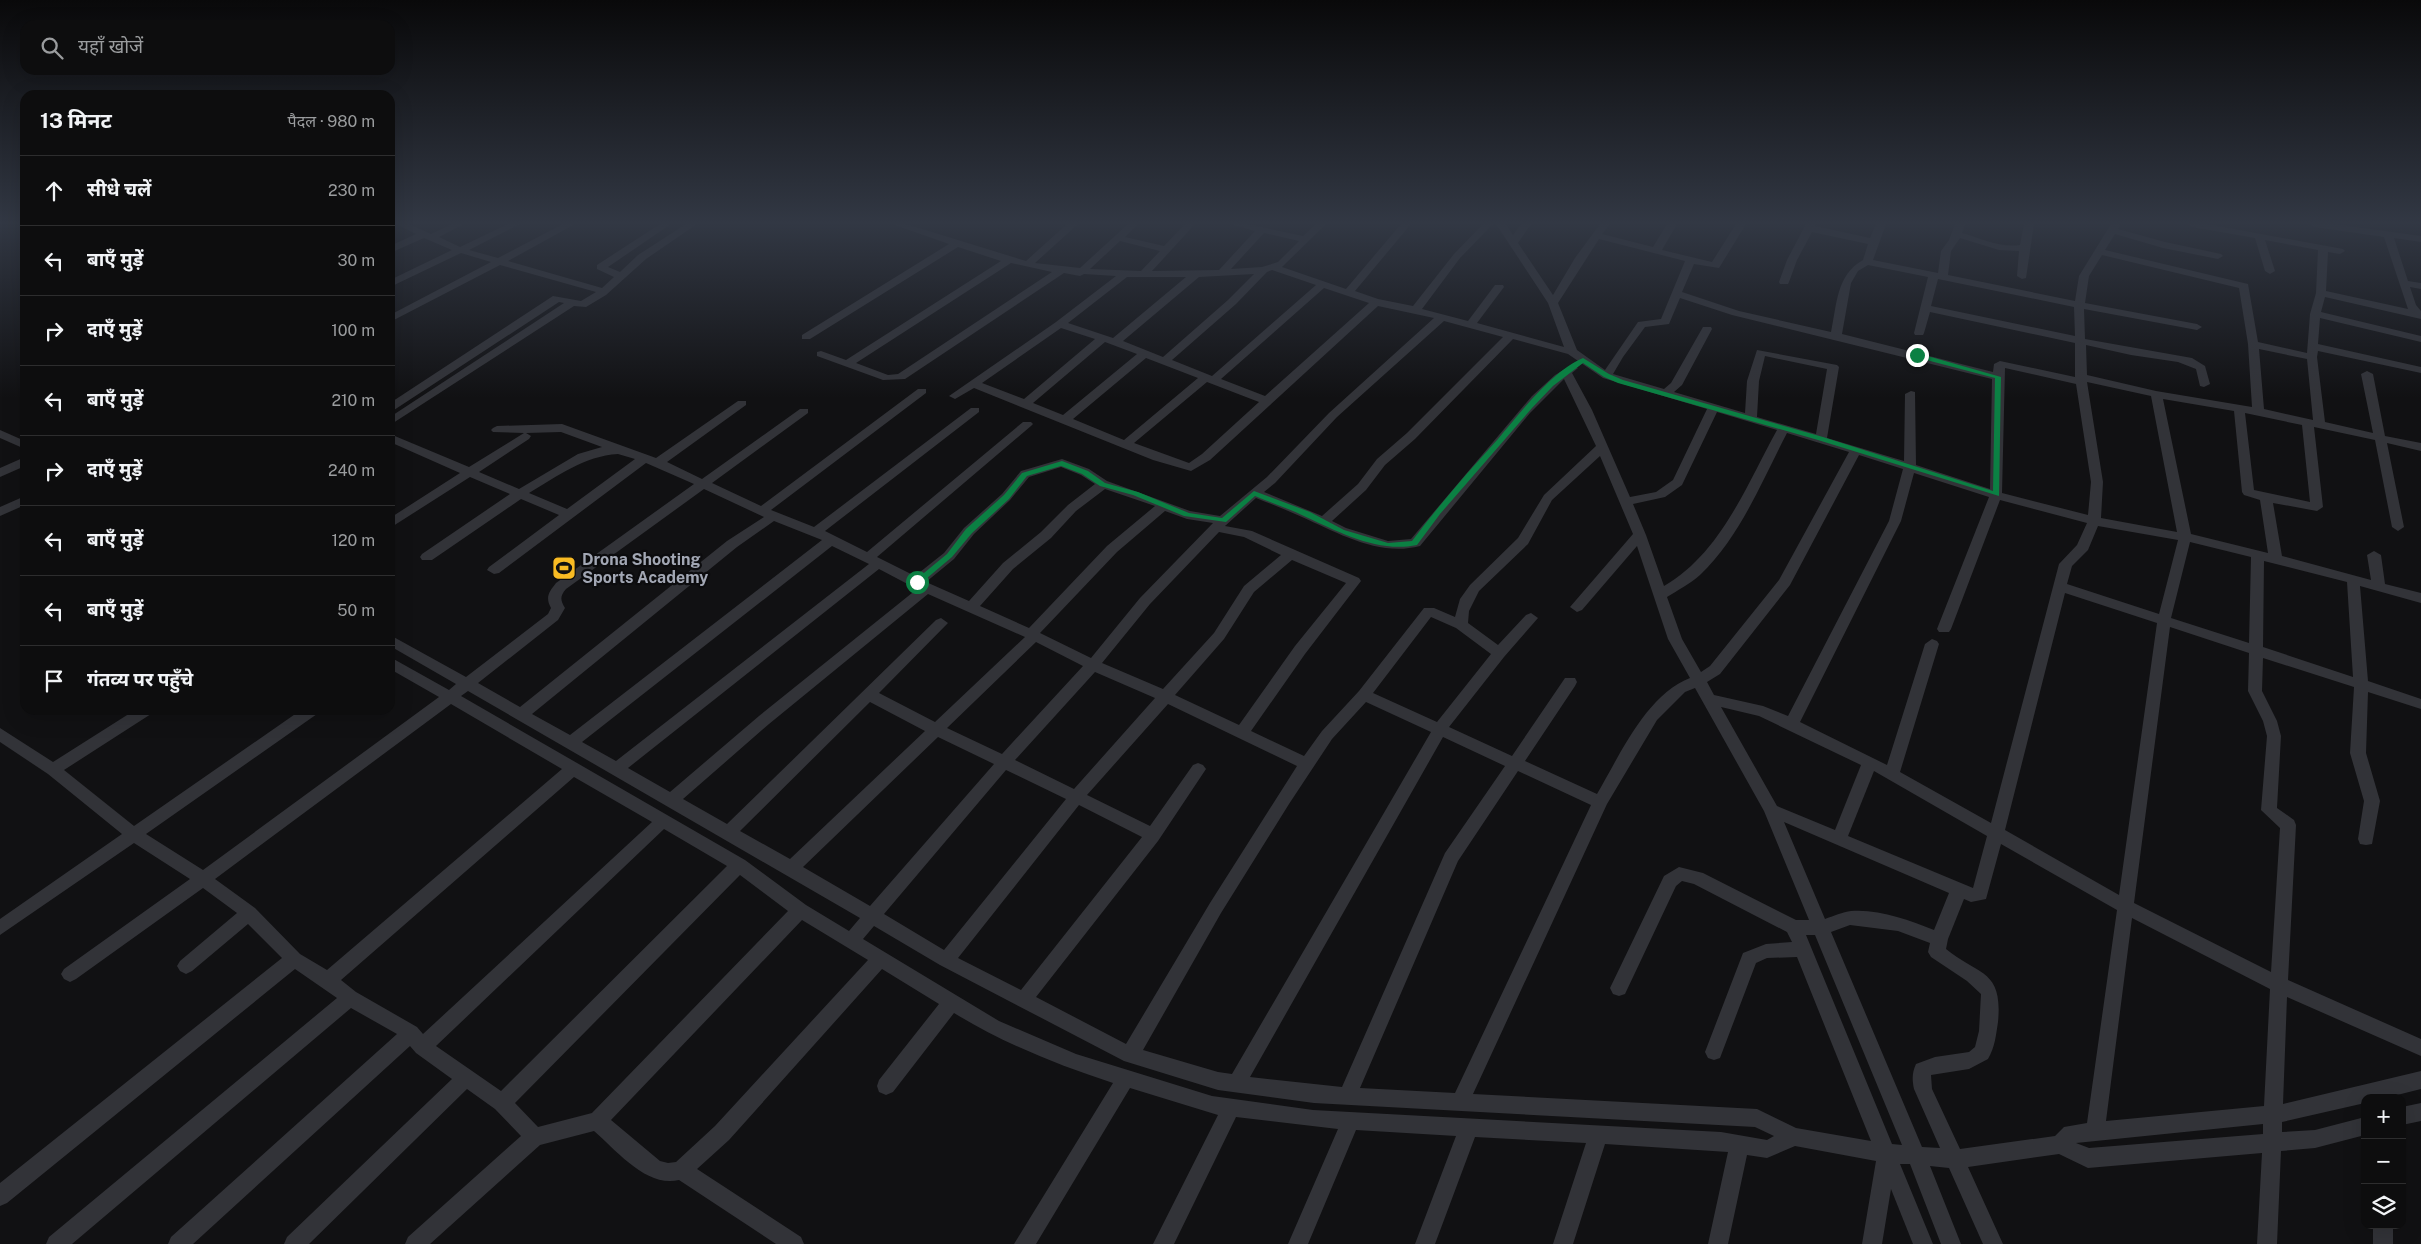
<!DOCTYPE html>
<html lang="hi">
<meta charset="utf-8">
<style>
body{margin:0;font-family:"Public Sans","Noto Sans Devanagari",sans-serif;background:#1b1b1c;color:#f1f3f6}
.controls{position:absolute;right:15px;bottom:15px;display:grid;overflow:hidden;border-radius:10px;box-shadow:0 5px 20px #0002}
.controls button{width:45px;height:45px;display:grid;place-items:center;padding:0;border:0;border-bottom:1px solid #2d2d2e;background:#0d0d0e;color:#f1f3f6;font:25px sans-serif}
.stop{position:absolute;width:15px;height:15px;margin:-11px;border:4px solid #0b8043;border-radius:50%;background:#fff}
.stop.end{background:#0b8043;border-color:#fff;box-shadow:0 1px 5px #0008}
.list{margin:0;padding:0;list-style:none}
h2{display:flex;justify-content:space-between;align-items:center;height:65px;margin:0;padding:0 20px;font-size:21px}
h2 small{font-size:16px;font-weight:400;color:#9a9c9e}
.list li{display:grid;grid-template-columns:32px 1fr auto;gap:15px;align-items:center;box-sizing:border-box;height:70px;padding:0 20px;border-top:1px solid #2d2d2e}
.list b{display:block;font-size:19px;white-space:nowrap}
.list em{font-size:16px;font-style:normal;color:#9a9c9e}
.icon{flex:none;width:28px;height:28px;fill:none;stroke:currentColor;stroke-width:2;stroke-linecap:round;stroke-linejoin:round}
.map{position:relative;flex:none;width:2421px;height:1244px;overflow:hidden}
.search{position:absolute;background:#0d0d0e;box-shadow:0 5px 20px #0002;left:20px;top:20px;width:375px;height:55px;display:flex;align-items:center;gap:12px;box-sizing:border-box;padding:0 18px;border-radius:15px;color:#9a9c9e;font-size:19px}
.panel{position:absolute;background:#0d0d0e;box-shadow:0 5px 20px #0002;left:20px;top:90px;width:375px;height:625px;border-radius:15px}
.map>svg:first-child{display:block}
.lines{fill:none;stroke-linecap:round;stroke-linejoin:round}
.street{fill:#323338;fill-rule:evenodd}
.route{fill:#0b8043}
.labels{text-anchor:middle;stroke-width:4.5;stroke-linejoin:round;paint-order:stroke}
.poi-label{font-size:16px;font-weight:bold;fill:#a2a7b4;stroke:#0c0c0e;text-anchor:start}
</style>
<div class="map">
<svg width="2421" height="1244" viewBox="0 0 2421 1244">
<rect width="100%" height="100%" fill="#111113"/>
<g class="lines">
<path class="street" d="M396,224H409L431,234L452,224H464L439,237L460,247L508,224H520L469,250L498,258L563,224H575L508,261L602,288L614,277L597,269V265L660,224H671L608,267L620,272L638,255L686,224H697L646,259L606,295L586,307L574,306L390,425V417L564,303L559,302L394,410L390,411V403L553,296L581,301L596,292L500,265L390,322V315L491,262L461,253L390,287V280L452,250L424,238L390,253V246L416,234Z
M892,224H906L1026,261L1067,224H1078L1035,263L1080,268L1128,224H1138L1125,237L1164,246L1185,224H1195L1152,271L1219,270L1255,231L1230,224H1247L1303,236L1316,224H1326L1282,267L1346,289L1401,224H1411L1355,291L1378,299L1413,306L1454,254L1483,224H1493L1460,258L1422,309L1468,321L1495,285H1503L1504,287L1477,323L1564,347L1548,303L1496,224H1506L1513,235L1521,224H1531L1518,243L1553,295L1575,258L1600,224H1610L1602,234L1653,247L1667,224H1677L1662,250L1712,262L1736,224H1746L1719,268L1694,264L1682,292L1739,311L1831,332C1837,305 1836,275 1863,260L1868,244L1812,232L1797,260L1789,282L1788,284H1780L1779,282L1787,260L1806,224H1816L1815,226L1870,238L1876,224H1886L1873,260L1938,273L1941,251L1949,240L1955,224H1965L1962,233C1980,238 2000,248 2020,245L2024,224H2034L2026,278L2022,279L2017,276L2019,251L1999,250L1960,238L1951,251L1948,275L2075,301L2079,276L2111,224H2121L2118,229L2165,242L2221,254L2223,256L2218,259L2163,248L2115,234L2105,250L2248,284L2258,342L2307,353L2310,314L2316,293L2318,250L2265,240L2275,271L2270,274L2265,271L2255,238L2192,227L2187,224H2207L2343,249L2345,251L2340,254L2328,252L2326,291L2408,309L2384,237L2314,227L2309,224H2334L2421,236V242L2394,238L2408,281L2421,283V289L2410,287L2416,305L2421,311V319L2325,297L2321,312L2421,336V342L2320,318L2318,344L2421,367V373L2318,351L2317,357L2325,422L2373,433L2361,374L2367,371L2373,374L2385,436L2421,443V451L2387,443L2404,527L2398,531L2392,527L2375,440L2314,427L2323,507L2317,511L2273,503L2282,556L2371,580L2367,555L2374,551L2381,555L2385,584L2421,593V603L2360,586L2368,681L2421,699V709L2368,692L2366,753L2380,801L2372,844L2366,845L2360,844L2358,839L2364,801L2350,753L2354,687L2263,658L2262,691L2277,721L2281,736L2277,808L2294,820L2296,825L2288,980L2421,1039V1056L2287,997L2283,1104L2421,1071V1089L2385,1098H2365V1103L2282,1122V1132L2315,1130L2365,1117V1135L2315,1148L2281,1151L2277,1244H2257L2262,1153L2088,1168L2059,1154L1968,1167L2003,1244H1983L1949,1168L1930,1166L1961,1244H1941L1910,1164H1900L1933,1244H1913L1891,1189L1882,1244H1862L1876,1161L1795,1146L1767,1158L1747,1155L1728,1244H1708L1728,1152L1605,1144L1573,1244H1553L1586,1143L1475,1137L1435,1244H1415L1456,1136L1356,1130L1308,1244H1288L1338,1129L1236,1117L1174,1244H1153L1218,1115L1130,1088L1036,1244H1014L1113,1083C1057,1065 1003,1043 954,1013L893,1092L886,1095L879,1092L877,1086L879,1080L939,1004L882,969L729,1140L697,1169L801,1237L804,1244H776L679,1180C647,1188 617,1151 594,1131L540,1145L430,1244H405L408,1237L521,1136L495,1109L467,1089L309,1244H284L287,1237L452,1079L416,1053L410,1046L193,1244H168L171,1237L397,1034L351,1008L72,1244H46L49,1237L337,998L295,969L7,1203L0,1206V1183L282,958L248,924L192,971L186,974L180,971L177,966L180,961L237,913L203,888L76,979L70,982L64,979L61,974L64,969L190,879L134,843L0,935V919L122,834L48,774L0,742V728L53,762L135,710H153L151,714L64,770L134,826L301,710H319L317,714L146,834L203,870L439,697L390,669V657L449,690L456,684L390,646V635L466,677L548,614L551,608C545,597 549,592 556,583L694,484L646,463L499,573L494,574L487,570L489,567L559,515L521,499L432,560H422L420,557L422,554L510,494L470,477L390,528V518L460,473L390,442V434L469,467L524,433L493,432L491,430L493,428L497,426L562,424L656,458L738,401H746V405L667,462L702,479L800,409H808V413L712,483L761,506L918,389H926V393L771,510L814,527L971,408H979V412L825,531L867,552L1023,422H1031L1033,424L1031,426L877,557L915,576L944,553L964,528L1002,494L1021,471L1062,459L1089,469L1107,481L1190,511L1220,516L1267,477L1329,413L1434,318L1378,306L1210,460L1191,471L1153,460L974,388L955,399L949,396L1056,322L1116,276L1084,274L1080,276L1064,273L905,379L883,380L817,356V352L821,351L846,360L1001,261L958,247L810,339H802V335L949,244ZM1264,233L1299,241L1278,262L1262,267L1231,269ZM1599,239L1685,261L1661,319L1638,322L1605,370L1577,350L1558,303ZM1120,241L1160,251L1141,271L1090,269ZM2102,255L2239,288L2248,344L2252,407L2156,391L2087,375L2086,345L2131,355L2178,362L2196,369L2200,386L2204,387L2210,384L2205,366L2192,358L2085,339L2084,309L2197,330L2202,327L2197,324L2085,303L2089,276ZM1011,263L1052,272L898,374L888,375L856,363ZM1868,265L1928,277L1914,333L1915,335H1923L1924,333L1930,312L2075,343V377L2000,361L1994,364L1993,372L1842,334L1851,283L1858,271ZM1272,270L1316,285L1212,376L1172,360L1236,304L1267,272ZM1254,274L1228,300L1163,357L1123,341L1199,277ZM1127,277H1186L1113,338L1068,323ZM1938,279L2074,307L2075,336L1931,306ZM1324,288L1369,303L1265,396L1221,379ZM1680,298L1732,315L1992,379L1990,489L1916,465L1915,392L1911,391L1905,394L1904,461L1827,438L1839,367L1837,365L1757,350L1747,381L1745,413L1674,392L1682,385L1712,329L1711,327H1703L1671,383L1664,389L1613,374L1623,357L1645,327L1669,324ZM1444,321L1503,337L1407,433L1377,459L1358,484L1322,516L1264,492L1275,483L1337,417ZM1061,328L1095,339L1024,399L982,383ZM1513,339L1568,354L1603,378L1707,409L1673,480L1656,492L1630,497L1592,410L1572,373L1578,368L1572,365L1555,375L1532,396L1411,539L1388,541L1346,528L1332,521L1366,490L1385,465L1415,439ZM1105,342L1137,354L1063,415L1033,403ZM2259,349L2307,359L2313,420L2264,409ZM1765,356L1827,369L1816,434L1757,417L1759,381ZM1146,358L1198,378L1124,440L1073,419ZM2005,368L2076,384L2091,482L2088,515L2002,493ZM1564,379L1596,446L1544,495L1518,538L1470,585L1460,599L1455,617L1434,608H1424L1359,691L1322,731L1304,756L1251,731L1305,654L1361,581L1359,578L1252,531L1225,526L1256,498C1271,504 1287,510 1302,517C1338,533 1379,557 1420,546L1530,413ZM1207,382L1259,402L1202,454L1189,463L1134,443ZM2087,382L2151,396L2177,532L2101,518L2103,482ZM2163,399L2234,411L2242,492L2244,495L2260,500L2268,553L2191,534ZM1717,412L1777,430C1746,486 1721,553 1664,586L1646,535L1633,504L1665,497L1682,485ZM2245,413L2302,425L2310,502L2254,490ZM561,432L602,447L578,454L519,489L479,472L529,439L531,436L526,433ZM1787,433L1849,452L1779,580L1710,666L1701,672L1682,639L1667,597C1678,590 1690,584 1700,575C1740,537 1762,481 1787,433ZM618,454L635,459L567,509L529,493C558,476 584,456 618,454ZM1859,455L1903,469L1889,521L1788,716L1763,706L1714,695L1707,682L1720,674L1790,585ZM1600,456L1633,534L1570,607L1577,612L1582,610L1637,546L1668,639L1690,678C1646,695 1620,755 1597,794L1525,761L1575,686L1577,682L1575,678H1565L1512,756L1449,727L1504,657L1538,618L1531,613L1526,615L1498,645L1468,623L1469,611L1479,591L1528,544L1552,500ZM1061,467L1081,475L1095,484L1068,505L1041,532L1003,563L969,601L926,582L954,559L974,534L1010,500L1029,477ZM1914,473L1989,497L1937,629L1939,632H1949L1951,629L2000,500L2087,523L2077,545L2059,564L1991,823L1900,772L1939,644L1937,641L1932,639L1925,644L1887,765L1800,722L1901,521ZM704,489L764,517L727,541L520,707L478,683L558,620L565,608C560,600 560,596 566,589ZM1105,489L1155,506L1107,546L1029,628L980,606L1013,569L1051,538L1076,511ZM1165,511L1187,519L1213,523L1140,598L1091,658L1040,633L1117,552ZM774,521L822,540L570,735L532,714L737,547ZM2098,526L2178,540L2159,614L2067,584L2072,566L2088,550ZM1219,532L1244,537L1281,555L1244,586L1214,633L1163,689L1102,663L1150,604ZM2190,542L2251,557L2249,643L2171,618ZM832,546L869,564L616,761L582,742ZM1292,560L1346,583L1295,646L1239,725L1175,695L1224,639L1254,592ZM2264,561L2347,582L2353,677L2263,647ZM879,569L917,589L759,716L670,792L628,768ZM2065,593L2157,623L2119,895L2005,830ZM928,594L1025,637L935,722L879,693L948,623L941,618L936,620L727,824L683,799L769,724ZM1431,617L1456,628L1491,654L1437,722L1373,693ZM2170,627L2249,653L2248,691L2263,721L2267,736L2261,810L2280,828L2271,972L2134,903ZM1036,642L1083,666L1002,754L947,728ZM1095,672L1155,698L1074,789L1015,760ZM1695,688L1764,811L1809,920H1796L1703,873L1679,867L1664,876L1610,988L1613,994L1619,996L1625,994L1676,886L1682,881L1694,884L1787,932L1792,942L1766,944L1743,953L1705,1052L1708,1058L1714,1060L1720,1058L1756,963L1767,958L1797,957L1871,1141L1796,1128L1757,1109L1473,1094L1607,804L1657,720L1685,692ZM468,691L860,918L849,931L806,905L745,860L461,696ZM870,702L925,731L790,859L740,831ZM1366,702L1431,732L1232,1074L1218,1072L1143,1050L1221,913L1289,804L1332,739ZM451,704L562,769L327,970L300,954L255,908L215,879ZM1168,704L1297,766L1210,903L1126,1044L1036,997L1158,841L1206,769L1203,765L1198,763L1193,765L1150,826L1087,795ZM1721,707L1759,716L1861,765L1835,830L1777,806ZM938,737L994,764L870,906L803,867ZM1443,737L1505,766L1445,853L1342,1087L1250,1077ZM1006,770L1066,799L944,950L884,914ZM1518,771L1591,805L1455,1093L1360,1088L1458,861ZM1874,771L1987,836L1973,888L1848,836ZM574,777L652,822L423,1034L417,1027L356,992L341,980ZM1079,805L1142,837L1021,990L958,958ZM1784,822L1949,893L1934,930C1908,920 1880,909 1851,911C1843,912 1833,916 1825,919ZM664,829L727,866L501,1091L436,1046ZM2001,844L2117,910L2087,1123L2064,1127L2055,1136L1960,1149L1932,1089L1931,1075L1969,1069L1988,1059C1995,1047 1996,1035 1998,1022C2003,969 1979,976 1946,949L1948,939L1964,899L1971,902L1986,899ZM740,875L788,911L592,1113L538,1127L515,1103ZM2132,918L2270,989L2264,1106L2106,1121ZM802,920L868,960L715,1126L676,1162L668,1163L660,1161L611,1120ZM1850,925L1898,931L1930,943L1928,952L1931,957L1967,981L1981,994L1979,1031L1975,1047L1969,1052L1935,1057L1916,1064C1912,1073 1912,1079 1914,1089L1940,1148L1922,1147L1831,932ZM874,926L940,965L1124,1061L1218,1090L1314,1103L1755,1127L1774,1136L1767,1140L1721,1132L1313,1110L1212,1096L1076,1054L999,1021L863,939ZM1806,935H1815L1902,1145L1892,1144ZM2263,1124V1134L2089,1148L2076,1143Z
M0,430L25,441V449L0,438Z
M25,457V466L0,477V468Z
M25,496V505L0,516V507Z
M2421,1103V1121L2402,1125V1107Z
M2373,1225H2393V1244H2373Z"/>
</g>
<linearGradient id="sky" x2="0" y2="1"><stop stop-color="#09090a"/><stop offset="0.56" stop-color="#323844"/><stop offset="1" stop-color="#323844" stop-opacity="0"/></linearGradient>
<rect width="2421" height="398" fill="url(#sky)"/>
<path class="route" d="M1917,353L2001,377L1999,496L1818,440L1618,383L1604,377L1583,363L1553,386L1532,408L1440,514L1417,545C1378,553 1341,533 1306,517C1290,509 1272,503 1255,496L1226,522L1184,516L1133,495L1100,486L1082,474L1061,466L1027,476L1009,499L972,533L952,557L920,584L913,582L947,554L966,529L1004,495L1022,473L1062,461L1088,471L1105,483L1138,492L1189,513L1222,518L1254,491L1310,512L1344,530L1388,543L1412,541C1439,505 1468,472 1498,439C1520,413 1552,371 1583,358L1609,374L1623,380L1823,437L1993,491L1995,378L1915,357Z"/>
<defs>
<g id="stadium-square" transform="scale(1.25)"><rect x="-9" y="-9" width="18" height="18" rx="4" fill="#f9bb23" stroke="#0c0c0e"/><path d="M0-5a6.5 5 0 1 0 0 10a6.5 5 0 1 0 0-10ZM-3.5-1.8h7v3.6h-7Z" fill="#111"/></g>
</defs>
<g fill-rule="evenodd">
<use href="#stadium-square" x="564" y="568"/>
</g>
<g class="labels">
<g class="poi-label">
<text x="582" y="565">Drona Shooting<tspan x="582" dy="18">Sports Academy</tspan></text>
</g>
</g>
</svg>
<div class="controls">
<button>+</button>
<button>−</button>
<button><svg class="icon" aria-label="layers" viewBox="0 0 24 24"><path d="M12 4l9 5-9 5-9-5zM3 14l9 5 9-5"/></svg></button>
</div>
<div class="stop" style="left:917px;top:582px"></div>
<div class="stop end" style="left:1917px;top:355px"></div>
<div class="search"><svg class="icon" aria-label="search" viewBox="0 0 24 24"><circle cx="10" cy="10" r="6"/><path d="M15 15l6 6"/></svg>यहाँ खोजें</div>
<section class="panel">
<h2>13 मिनट<small>पैदल · 980 m</small></h2>
<ul class="list">
<li><svg class="icon" aria-label="ahead" viewBox="0 0 24 24"><path d="M12 20V5M6 11l6-6 6 6"/></svg><div><b>सीधे चलें</b></div><em>230 m</em></li>
<li><svg class="icon" aria-label="left" viewBox="0 0 24 24"><path d="M17 20v-9H6M10 6l-5 5 5 5"/></svg><div><b>बाएँ मुड़ें</b></div><em>30 m</em></li>
<li><svg class="icon" aria-label="right" viewBox="0 0 24 24"><path d="M7 20v-9h11M14 6l5 5-5 5"/></svg><div><b>दाएँ मुड़ें</b></div><em>100 m</em></li>
<li><svg class="icon" aria-label="left" viewBox="0 0 24 24"><path d="M17 20v-9H6M10 6l-5 5 5 5"/></svg><div><b>बाएँ मुड़ें</b></div><em>210 m</em></li>
<li><svg class="icon" aria-label="right" viewBox="0 0 24 24"><path d="M7 20v-9h11M14 6l5 5-5 5"/></svg><div><b>दाएँ मुड़ें</b></div><em>240 m</em></li>
<li><svg class="icon" aria-label="left" viewBox="0 0 24 24"><path d="M17 20v-9H6M10 6l-5 5 5 5"/></svg><div><b>बाएँ मुड़ें</b></div><em>120 m</em></li>
<li><svg class="icon" aria-label="left" viewBox="0 0 24 24"><path d="M17 20v-9H6M10 6l-5 5 5 5"/></svg><div><b>बाएँ मुड़ें</b></div><em>50 m</em></li>
<li><svg class="icon" aria-label="arrive" viewBox="0 0 24 24"><path d="M6 21V4h12l-3 4 3 4H6"/></svg><div><b>गंतव्य पर पहुँचे</b></div></li>
</ul>
</section>
</div>
